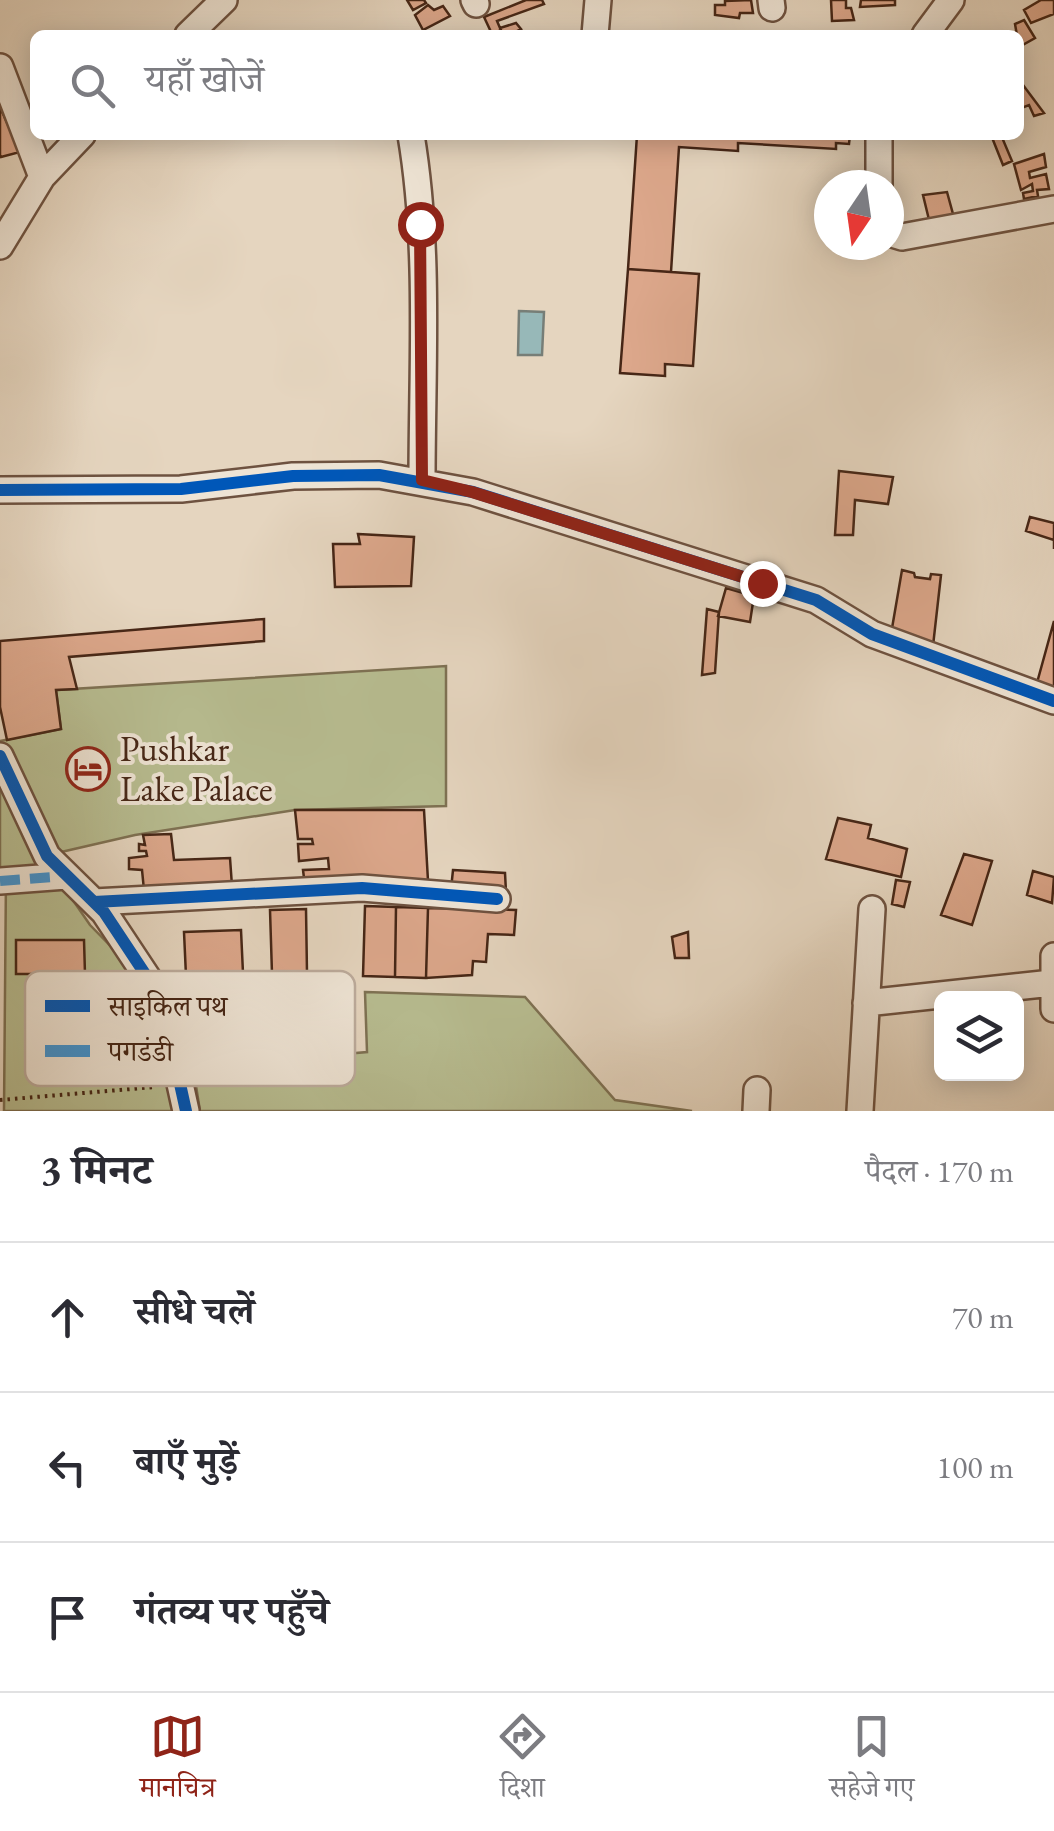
<!DOCTYPE html>
<html lang="hi">
<meta charset="utf-8">
<style>
body{margin:0;font-family:"EB Garamond","Noto Serif Devanagari",serif;background:#f2f2f3;color:#2b2b33}
.controls{position:absolute;right:30px;bottom:30px;display:grid;overflow:hidden;border-radius:15px;box-shadow:0 5px 25px #0003}
.controls button{width:90px;height:90px;display:grid;place-items:center;padding:0;border:0;border-bottom:2px solid #e1e1e2;background:#fff;color:#2b2b33;font:50px sans-serif}
.compass{position:absolute;left:814px;top:170px;width:90px;height:90px;border-radius:50%;background:#fff;box-shadow:0 5px 25px #0003;rotate:193deg}
.stop{position:absolute;width:30px;height:30px;margin:-22px;border:8px solid #8f2418;border-radius:50%;background:#fff}
.stop.end{background:#8f2418;border-color:#fff;box-shadow:0 2px 10px #0008}
.list{margin:0;padding:0;list-style:none}
h2{display:flex;justify-content:space-between;align-items:center;height:130px;margin:0;padding:0 40px;font-size:42px}
h2 small{font-size:32px;font-weight:400;color:#7c7c81}
.list li{display:grid;grid-template-columns:65px 1fr auto;gap:30px;align-items:center;box-sizing:border-box;height:150px;padding:0 40px;border-top:2px solid #e1e1e2}
.list b{display:block;font-size:38px;white-space:nowrap}
.list em{font-size:32px;font-style:normal;color:#7c7c81}
.icon{flex:none;width:55px;height:55px;fill:none;stroke:currentColor;stroke-width:2;stroke-linecap:round;stroke-linejoin:round}
.map{position:relative;flex:none;width:1054px;height:1111px;overflow:hidden}
.search{position:absolute;background:#fff;box-shadow:0 5px 25px #0003;left:30px;right:30px;top:30px;height:110px;display:flex;align-items:center;gap:25px;box-sizing:border-box;padding:0 35px;border-radius:15px;color:#7c7c81;font-size:38px}
.sheet{height:580px;background:#fff}
nav{display:flex;justify-content:space-around;align-items:center;box-sizing:border-box;height:140px;border-top:2px solid #e1e1e2;background:#fff;font-size:28px;color:#7c7c81}
nav a{display:grid;justify-items:center;gap:5px}
nav .on{color:#8f2418}
.map>svg:first-child{display:block}
.green{fill:#b7bc90;stroke:#7e7153;stroke-width:2.5}
.water{fill:#97b8b8;stroke:#777e77;stroke-width:2.5}
.building{fill:#dca78b;stroke:#462616;stroke-width:2.5}
.lines{fill:none;stroke-linecap:round;stroke-linejoin:round}
.street-casing{stroke:#6e5240;stroke-width:30}
.path{stroke:#462616;stroke-width:4;stroke-dasharray:2.5 5;stroke-linecap:butt}
.street{stroke:#eee4d5;stroke-width:25}
.quiet{stroke:#4095d4;stroke-width:10;stroke-dasharray:20 10;stroke-linecap:butt}
.cycleway-casing{stroke:#eee4d5;stroke-width:19}
.cycleway{stroke:#0057b8;stroke-width:12}
.route{stroke:#8f2418;stroke-width:12}
.labels{text-anchor:middle;stroke-width:8;stroke-linejoin:round;paint-order:stroke}
.poi-label{font-size:35px;fill:#462616;stroke:#eee4d5;text-anchor:start}
.key{fill:#eee4d5;stroke:#bcab9c;stroke-width:2.5}
.key-label{font-size:28px;fill:#462616}
</style>
<div class="map">
<svg width="1054" height="1111" viewBox="0 0 1054 1111">
<rect width="100%" height="100%" fill="#e5d5bf"/>
<filter id="stains"><feTurbulence type="fractalNoise" baseFrequency=".002" numOctaves="4"/><feColorMatrix values="0 0 0 0 .2 0 0 0 0 .09 0 0 0 0 .02 0 0 0 .5 -.17"/></filter>
<radialGradient id="worn" r=".72"><stop offset=".6" stop-color="#630" stop-opacity="0"/><stop offset="1" stop-color="#630" stop-opacity=".3"/></radialGradient>
<path class="green" d="M446,666V806L295,810L135,835L48,855L0,747V741L61,729L56,690Z
M0,771L37,848L90,925L170,1007L187,1111H4L6,875L0,874Z
M365,992L525,997L615,1100L692,1111H200L193,1067L367,1052Z"/>
<path class="water" d="M519,311L544,312L542,355H518Z"/>
<path class="building" d="M407,0H424L426,3L413,10Z
M526,0H542L544,4L497,21L500,28L516,23L521,29L509,35H504L501,30L492,34L484,17Z
M751,0L753,13H740L739,18L715,15V5H725V1Z
M831,0H846V8H851L854,20L832,21Z
M861,0H895V5L860,7Z
M1041,0H1054V14L1031,23L1024,10Z
M428,5L434,10L443,6L450,16L423,30L415,15Z
M1024,20L1035,38L1019,47L1015,24Z
M1023,85L1044,113L1034,116L1029,105L1019,109V86Z
M0,107L20,152L1,157L0,155Z
M637,135H850L849,144L836,143V149L738,143V151L679,147L671,272L628,269Z
M991,135H1001L1012,161L1003,165Z
M1044,154L1046,167L1029,172L1030,178L1046,174L1049,189L1037,190L1038,196L1024,199L1023,193L1033,191L1032,184L1021,190L1014,164Z
M947,192L956,225L931,228L923,195Z
M628,269L699,274L693,366L665,364V376L620,373Z
M839,471L893,477L888,504L855,500L853,535H835Z
M1030,517L1054,523V549V540L1026,531Z
M358,534L414,537L411,586L335,587L333,544H360Z
M902,570L914,573L915,577L930,579L931,574L941,575L933,646L891,634Z
M726,588L754,596L750,622L718,616Z
M707,609L719,612L715,673L702,675Z
M264,619V641L69,657L77,689L56,690L61,729L7,740L0,707V641Z
M1054,621V695L1035,690Z
M295,810H424L428,881L304,878L303,870L329,869L328,858L299,861L298,844H313L312,839H298Z
M838,818L871,825L868,838L907,849L901,877L826,859Z
M171,834L174,860L230,858L232,886L144,890L142,870L129,869V858L147,856L146,851H139V844L145,845L143,835Z
M964,854L992,861L972,925L941,915Z
M453,870L505,873L506,892L451,889Z
M1033,871L1054,877L1052,903L1027,895Z
M896,880L910,882L904,907L892,904Z
M365,906L396,907L395,977L363,976Z
M396,907L428,908L426,978L395,977Z
M428,908L516,910L514,935L488,934L486,962L473,961L472,975L426,978Z
M306,909L307,973L272,974L270,910Z
M241,930L243,973L186,976L184,932Z
M688,932L689,958H675L672,937Z
M16,940H84L85,974H16Z"/>
<g class="lines">
<g class="street-casing">
<path id="street" d="M474,0L476,4
M771,0L772,8
M188,35L224,0
M595,35L598,0
M925,35L951,0
M0,67L42,177
M411,135C430,248 422,367 422,481
M879,135V185
M889,233L902,237L1054,209
M0,246L42,177L82,135
M0,490L181,489L293,476L379,475L473,492L816,600L872,634L1054,701
M0,756L47,856L104,912L155,989L165,1016L186,1111
M0,881L66,876
M94,902L362,888L497,899
M1054,956V1009
M866,1003L1052,983
M756,1111L757,1090
M860,1111L872,909"/>
</g>
<path class="path" d="M0,1100L155,1087"/>
<use href="#street" class="street"/>
<path class="quiet" d="M0,881L66,876"/>
<g class="cycleway-casing">
<path id="cycleway" d="M0,490L181,489L293,476L379,475L473,492L816,600L872,634L1054,701
M0,756L47,856L104,912L155,989L165,1016L186,1111
M94,902L362,888L497,899"/>
</g>
<use href="#cycleway" class="cycleway"/>
</g>
<g class="lines">
<path class="route" d="M420,224L422,480L472,492L762,583"/>
</g>
<defs>
<g id="hotel-ring" transform="scale(2.25)"><circle r="9.5" fill="#eee4d5" stroke="#8f2418" stroke-width="1.5"/><path d="M-6-4.5h1.5V1H6V5H4.5V3h-9V5H-6ZM-4 0a1.8 1.8 0 1 1 3.6 0ZM.5 0V-2.5h3Q6-2.5 6 0Z" fill="#8f2418"/></g>
</defs>
<g fill-rule="evenodd">
<use href="#hotel-ring" x="88" y="769"/>
</g>
<g class="labels">
<g class="poi-label">
<text x="120" y="761">Pushkar<tspan x="120" dy="40">Lake Palace</tspan></text>
</g>
</g>
<rect x="25" y="971" width="330" height="115" rx="15" class="key"/>
<rect x="45" y="1000" width="45" height="12" fill="#0057b8"/>
<rect x="45" y="1045" width="45" height="12" fill="#4095d4"/>
<g class="key-label">
<text x="108" y="1016">साइकिल पथ</text>
<text x="108" y="1061">पगडंडी</text>
</g>
<rect width="100%" height="100%" filter="url(#stains)"/>
<rect width="100%" height="100%" fill="url(#worn)"/>
</svg>
<div class="controls">
<button><svg class="icon" aria-label="layers" viewBox="0 0 24 24"><path d="M12 4l9 5-9 5-9-5zM3 14l9 5 9-5"/></svg></button>
</div>
<svg class="compass" viewBox="-18 -18 36 36"><path d="M0-13l5 13h-10z" fill="#e53935"/><path d="M0 13l5-13h-10z" fill="#7c7c81"/></svg>
<div class="stop" style="left:420px;top:224px"></div>
<div class="stop end" style="left:762px;top:583px"></div>
<div class="search"><svg class="icon" aria-label="search" viewBox="0 0 24 24"><circle cx="10" cy="10" r="6"/><path d="M15 15l6 6"/></svg>यहाँ खोजें</div>
</div>
<section class="sheet">
<h2>3 मिनट<small>पैदल · 170 m</small></h2>
<ul class="list">
<li><svg class="icon" aria-label="ahead" viewBox="0 0 24 24"><path d="M12 20V5M6 11l6-6 6 6"/></svg><div><b>सीधे चलें</b></div><em>70 m</em></li>
<li><svg class="icon" aria-label="left" viewBox="0 0 24 24"><path d="M17 20v-9H6M10 6l-5 5 5 5"/></svg><div><b>बाएँ मुड़ें</b></div><em>100 m</em></li>
<li><svg class="icon" aria-label="arrive" viewBox="0 0 24 24"><path d="M6 21V4h12l-3 4 3 4H6"/></svg><div><b>गंतव्य पर पहुँचे</b></div></li>
</ul>
</section>
<nav>
<a class="on"><svg class="icon" aria-label="map" viewBox="0 0 24 24"><path d="M3 6l6-2 6 2 6-2v14l-6 2-6-2-6 2zM9 4v14M15 6v14"/></svg>मानचित्र</a>
<a><svg class="icon" aria-label="directions" viewBox="0 0 24 24"><path d="M12 3l9 9-9 9-9-9zM9 14v-3h6M13 9l2 2-2 2"/></svg>दिशा</a>
<a><svg class="icon" aria-label="saved" viewBox="0 0 24 24"><path d="M7 4h10v16l-5-4-5 4z"/></svg>सहेजे गए</a>
</nav>
